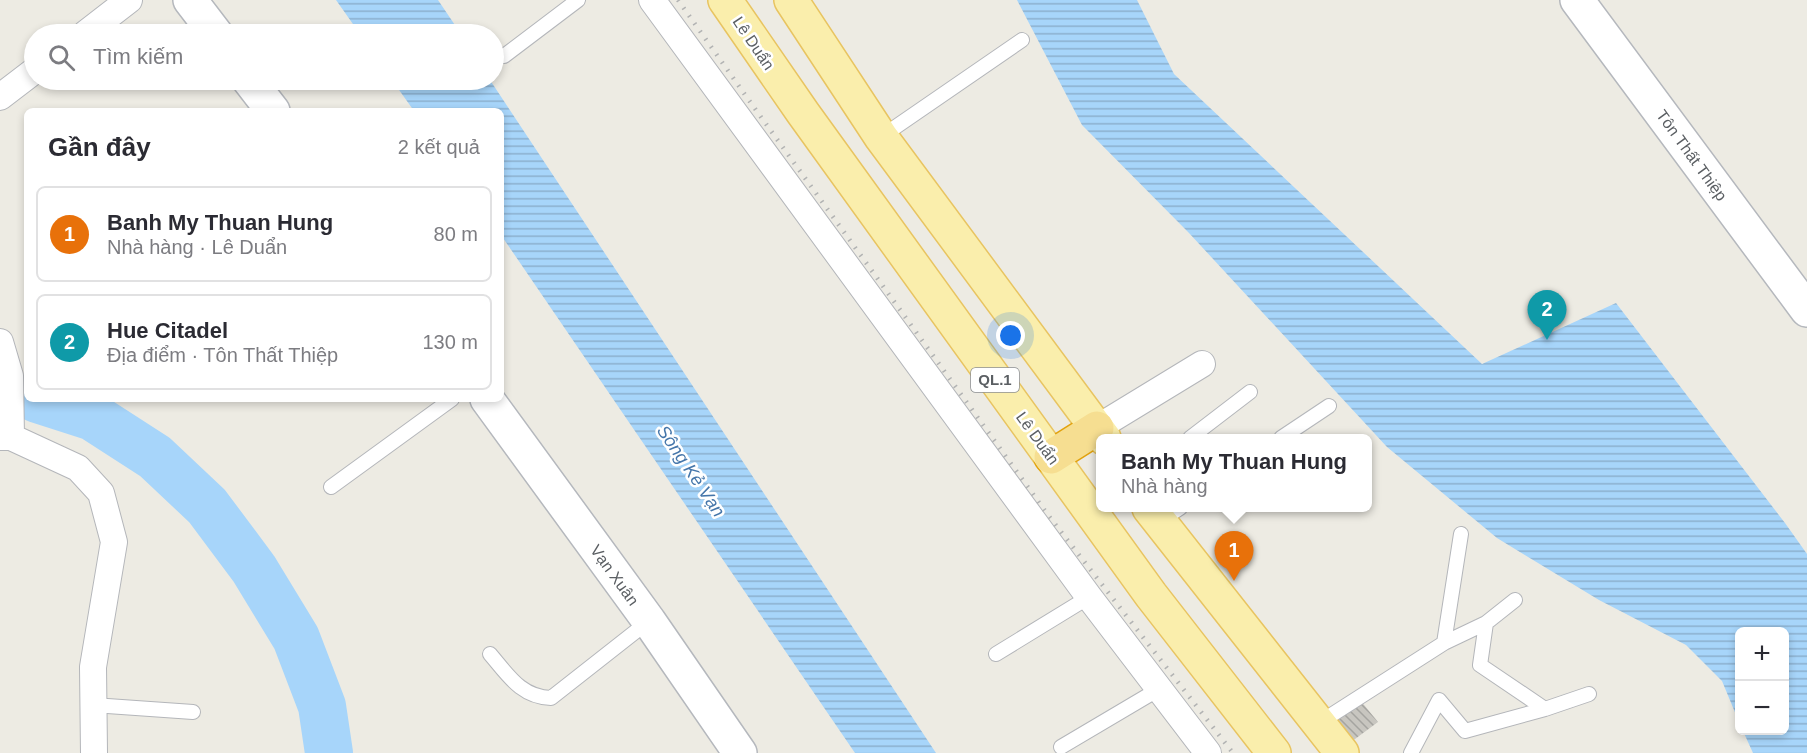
<!DOCTYPE html>
<html lang="vi">
<meta charset="utf-8">
<style>
body{margin:0;font-family:Arial,sans-serif;background:#f2f2f3;color:#2b2b33}
.controls{position:absolute;right:18px;bottom:18px;display:grid;overflow:hidden;border-radius:9px;box-shadow:0 3px 9px #0003}
.controls button{width:54px;height:54px;display:grid;place-items:center;padding:0;border:0;border-bottom:2px solid #e1e1e2;background:#fff;color:#2b2b33;font:30px sans-serif}
.you{position:absolute;left:1011px;top:336px;width:21px;height:21px;margin:-15px;border:4px solid #fff;border-radius:50%;background:#1a73e8;box-shadow:0 0 0 9px #1a73e833}
.badge{display:grid;place-items:center;width:39px;height:39px;border-radius:50%;background:#ea580c;color:#fff;font-size:20px;font-weight:700}
.pin{position:absolute;translate:-50% -50px;filter:drop-shadow(0 2px 3px #0008)}
.pin::after{content:'';position:absolute;top:32px;width:21px;height:18px;background:inherit;clip-path:polygon(0 0,100% 0,50% 100%)}
.popup{position:absolute;left:1096px;top:434px;width:276px;height:78px;box-sizing:border-box;display:grid;place-content:center;border-radius:9px;background:#fff;filter:drop-shadow(0 2px 4px #0005);font-size:20px;white-space:nowrap;color:#7c7c81}
.popup b{font-size:22px;color:#2b2b33}
.popup::after{content:'';position:absolute;left:50%;top:100%;margin-left:-12px;border:12px solid transparent;border-top-color:#fff}
.list{margin:0;padding:0;list-style:none}
h2{display:flex;justify-content:space-between;align-items:center;height:78px;margin:0;padding:0 24px;font-size:26px}
h2 small{font-size:20px;font-weight:400;color:#7c7c81}
.list li{display:grid;grid-template-columns:39px 1fr auto;gap:18px;align-items:center;box-sizing:border-box;height:96px;margin:0 12px 12px;padding:0 12px;border:2px solid #e1e1e2;border-radius:9px}
.list b{display:block;font-size:22px;white-space:nowrap}
.list p{margin:0;font-size:20px;white-space:nowrap;color:#7c7c81}
.list em{font-size:20px;font-style:normal;color:#7c7c81}
.icon{flex:none;width:33px;height:33px;fill:none;stroke:currentColor;stroke-width:2;stroke-linecap:round;stroke-linejoin:round}
.map{position:relative;flex:none;width:1807px;height:753px;overflow:hidden}
.search{position:absolute;background:#fff;box-shadow:0 3px 9px #0003;left:24px;top:24px;width:480px;height:66px;display:flex;align-items:center;gap:15px;box-sizing:border-box;padding:0 21px;border-radius:33px;color:#7c7c81;font-size:22px}
.panel{position:absolute;background:#fff;box-shadow:0 3px 9px #0003;left:24px;top:108px;width:480px;height:294px;border-radius:9px}
.map>svg:first-child{display:block}
.water{fill:url(#water-rules)}
.lines{fill:none;stroke-linecap:round;stroke-linejoin:round}
.river{stroke:#a7d5fa;stroke-width:48}
.building{fill:url(#building-back-hatch)}
.lane-casing{stroke:#b4b6ba;stroke-width:16}
.street-casing{stroke:#b4b6ba;stroke-width:28}
.secondary-casing{stroke:#b5b8bd;stroke-width:36}
.primary-casing{stroke:#e8c461;stroke-width:36}
.highway-casing{stroke:#e2a20e;stroke-width:36}
.lane{stroke:#fff;stroke-width:14}
.street{stroke:#fff;stroke-width:26}
.secondary{stroke:#fff;stroke-width:33}
.primary{stroke:#faeeac;stroke-width:33}
.highway{stroke:#f6de91;stroke-width:33}
.rail{stroke:#b2b3b3;stroke-width:4.5;stroke-dasharray:1.5 8;stroke-linecap:butt}
.labels{text-anchor:middle;stroke-width:5;stroke-linejoin:round;paint-order:stroke}
.shield{fill:#fff;stroke:#8c8f92;stroke-width:1.5}
.shield-label{font-size:15px;font-weight:bold;fill:#5b5f63}
.street-label{font-size:16px;fill:#5b5f63;stroke:#fff}
.water-label{font-size:18px;font-style:italic;fill:#4576aa;stroke:#fff}
</style>
<div class="map">
<svg width="1807" height="753" viewBox="0 0 1807 753">
<defs>
<pattern id="water-rules" width="6" height="5" patternUnits="userSpaceOnUse" patternTransform="scale(1.5)"><rect width="6" height="5" fill="#a7d5fa"/><path d="M0 2.5h6" fill="none" stroke="#8bb0ce"/></pattern>
<pattern id="building-back-hatch" width="6" height="6" patternUnits="userSpaceOnUse" patternTransform="scale(1.5)"><rect width="6" height="6" fill="#c8c6c0"/><path d="M-1 5l2 2M0 0l6 6M5-1l2 2" fill="none" stroke="#a5a4a0"/></pattern>
</defs>
<rect width="100%" height="100%" fill="#edebe3"/>
<path class="water" d="M336,0H438L461,34H360Z
M1017,0H1137L1174,74L1482,364L1616,303L1785,523L1807,554V753H1753L1743,731L1784,730V632H1740L1739,722L1722,681L1686,645L1599,600L1497,538L1387,447L1189,233L1082,125Z
M392,80H490L936,753H855L501,235V111H414Z
M317,694L340,730L345,753H311L316,730Z"/>
<g class="lines">
<path class="river" d="M37,399L93,417L155,457L207,506L254,569L296,638L322,706L329,753"/>
</g>
<path class="building" d="M1360,700L1378,722L1351,742L1328,727Z"/>
<g class="lines">
<g class="lane-casing">
<path id="lane" d="M504,56L578,0
M881,137L1022,40
M1190,438L1250,392
M1281,438L1329,406
M331,487L452,399
M1160,521L1180,508
M1486,623L1480,665L1545,709
M1444,643L1461,534
M490,654C508,675 521,697 551,698L649,621
M996,654L1089,597
M93,705L193,712
M1319,723L1444,643L1486,623L1515,600
M1061,747L1159,689
M1411,753L1439,700L1465,731L1545,709L1589,694"/>
</g>
<g class="street-casing">
<path id="street" d="M652,0L1089,597L1208,753
M85,34L129,0
M0,97L34,71
M0,342L10,376L11,437
M1097,428L1202,364
M0,437H11L78,468L101,493L114,542L93,667L94,753"/>
</g>
<g class="secondary-casing">
<path id="secondary" d="M190,0L216,34
M1577,0L1807,310
M249,80L273,111
M487,399L649,621L740,753"/>
</g>
<g class="primary-casing">
<path id="primary" d="M725,0L803,113L1151,595L1274,753
M791,0L881,137L1104,438
M1149,508L1342,753"/>
</g>
<g class="highway-casing">
<path id="highway" d="M1051,457L1097,428"/>
</g>
<use href="#lane" class="lane"/>
<use href="#street" class="street"/>
<use href="#secondary" class="secondary"/>
<use href="#primary" class="primary"/>
<use href="#highway" class="highway"/>
<path class="rail" d="M678,0L748,99L1048,515L1233,753"/>
</g>
<g class="labels">
<rect class="shield" x="971" y="368" width="48" height="24" rx="4.5"/>
<g class="shield-label">
<text x="995" y="385">QL.1</text>
</g>
<g class="street-label">
<text transform="translate(754 43) rotate(56)" y="6">Lê Duẩn</text>
<text transform="translate(1692 155) rotate(54)" y="6">Tôn Thất Thiệp</text>
<text transform="translate(1038 438) rotate(54)" y="6">Lê Duẩn</text>
<text transform="translate(615 575) rotate(54)" y="6">Vạn Xuân</text>
</g>
<g class="water-label">
<text transform="translate(691 471) rotate(56)" y="6">Sông Kẻ Vạn</text>
</g>
</g>
</svg>
<div class="controls">
<button>+</button>
<button>−</button>
</div>
<div class="you"></div>
<div class="pin badge" style="left:1234px;top:581px;background:#e8710a">1</div>
<div class="popup"><b>Banh My Thuan Hung</b>Nhà hàng</div>
<div class="pin badge" style="left:1547px;top:340px;background:#0f9aa8">2</div>
<div class="search"><svg class="icon" aria-label="search" viewBox="0 0 24 24"><circle cx="10" cy="10" r="6"/><path d="M15 15l6 6"/></svg>Tìm kiếm</div>
<section class="panel">
<h2>Gần đây<small>2 kết quả</small></h2>
<ul class="list">
<li><span class="badge" style="background:#e8710a">1</span><div><b>Banh My Thuan Hung</b><p>Nhà hàng · Lê Duẩn</p></div><em>80 m</em></li>
<li><span class="badge" style="background:#0f9aa8">2</span><div><b>Hue Citadel</b><p>Địa điểm · Tôn Thất Thiệp</p></div><em>130 m</em></li>
</ul>
</section>
</div>
